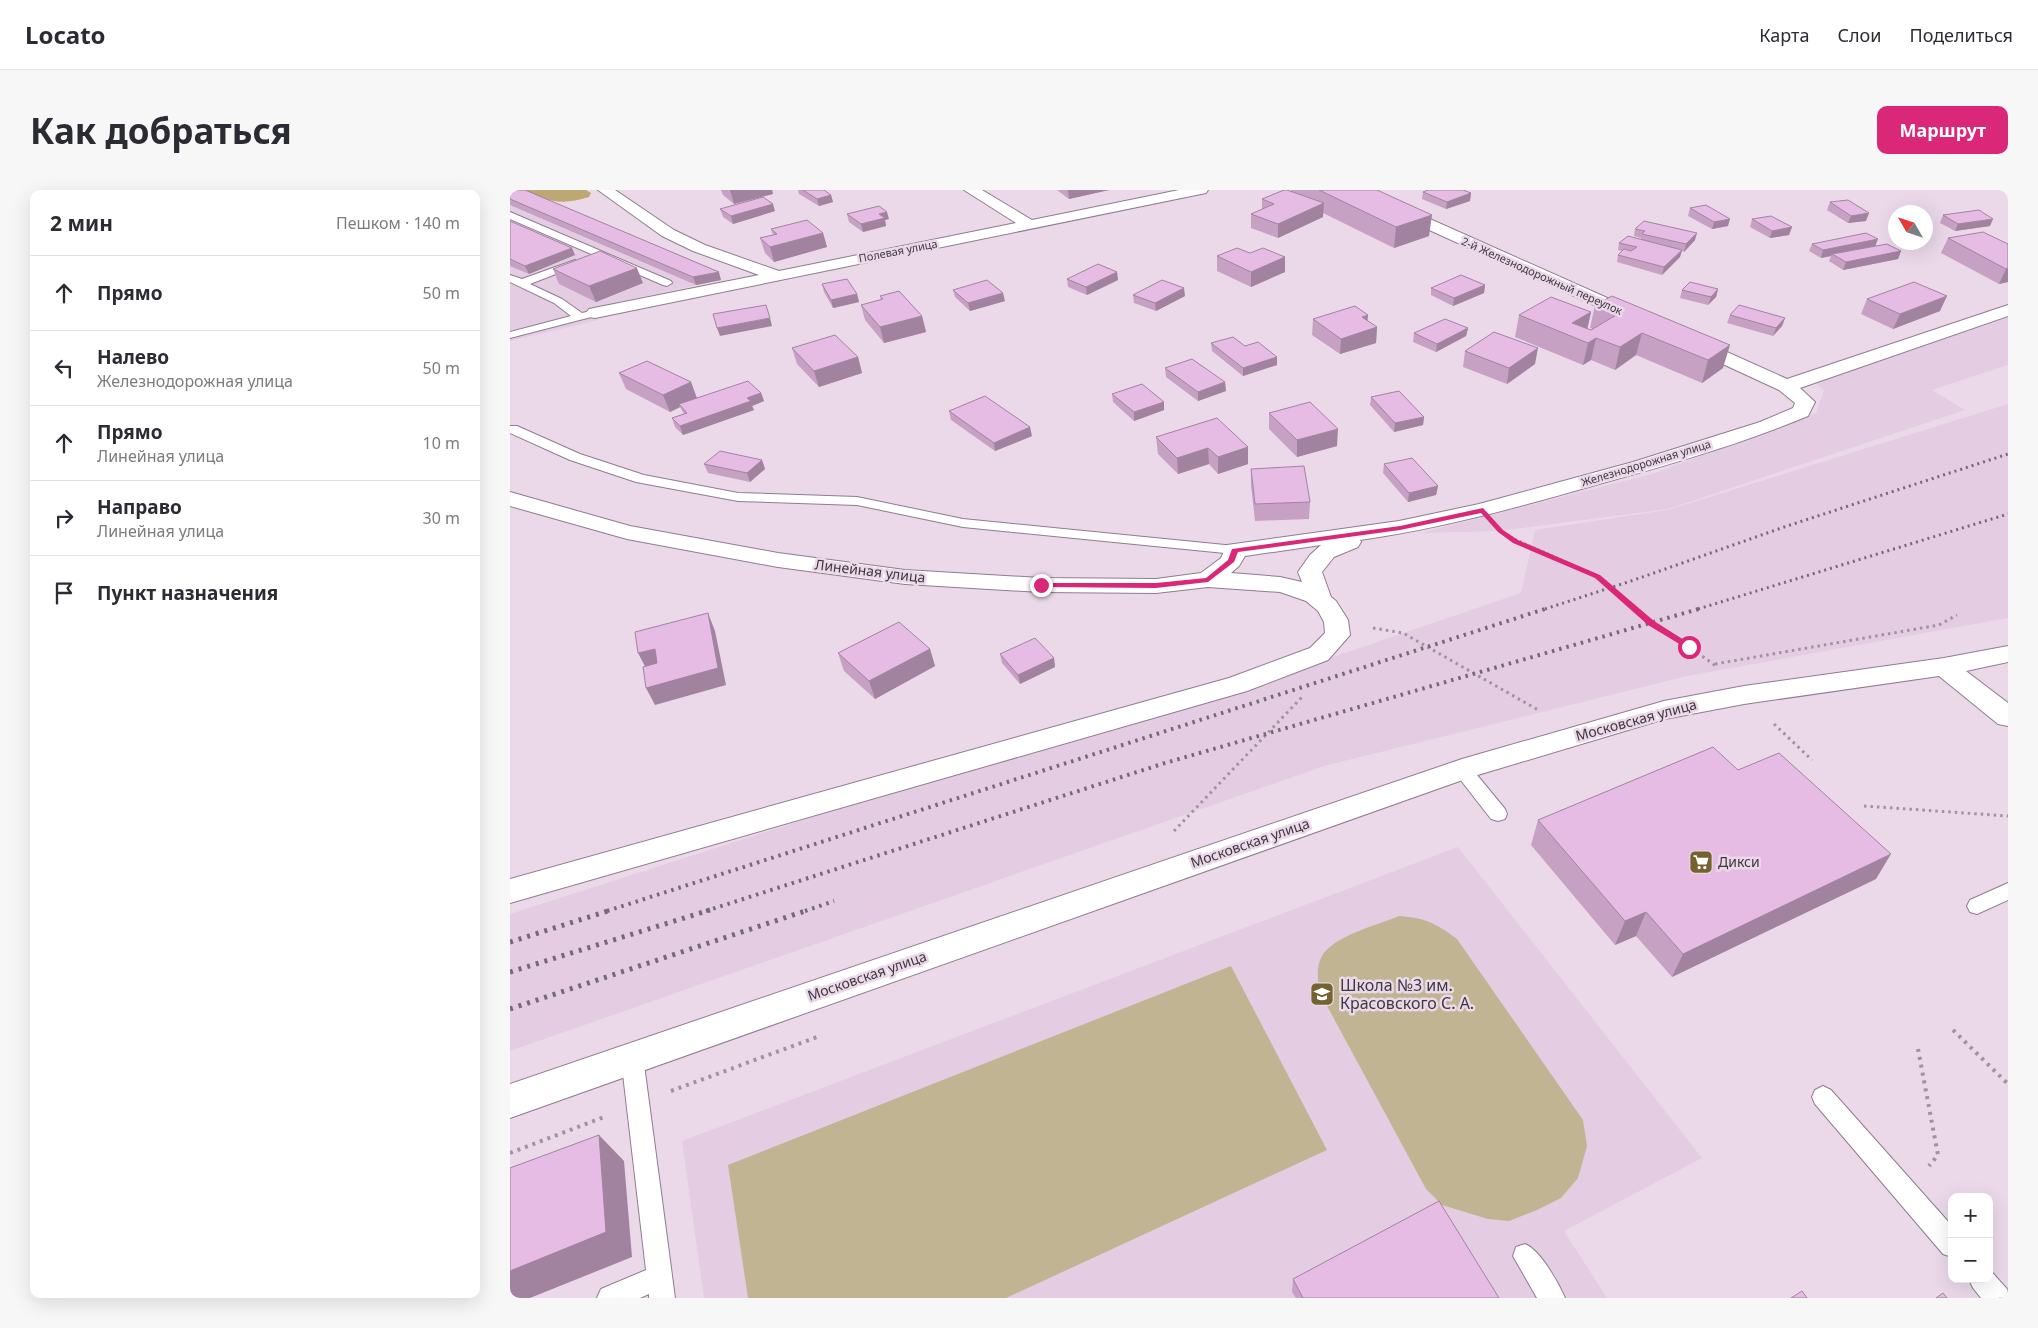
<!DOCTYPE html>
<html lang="ru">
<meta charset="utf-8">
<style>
body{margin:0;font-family:"Noto Sans",sans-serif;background:#f7f7f7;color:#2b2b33}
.controls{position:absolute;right:15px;bottom:15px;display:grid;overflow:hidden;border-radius:10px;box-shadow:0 5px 20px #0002}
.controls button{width:45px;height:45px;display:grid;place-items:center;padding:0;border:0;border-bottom:1px solid #e1e1e2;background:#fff;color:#2b2b33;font:25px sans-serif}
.compass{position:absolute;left:1378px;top:15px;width:45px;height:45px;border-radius:50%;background:#fff;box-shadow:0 5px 20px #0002;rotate:309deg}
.stop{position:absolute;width:15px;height:15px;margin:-11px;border:4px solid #db2777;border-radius:50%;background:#fff}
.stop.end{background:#db2777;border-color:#fff;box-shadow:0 1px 5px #0008}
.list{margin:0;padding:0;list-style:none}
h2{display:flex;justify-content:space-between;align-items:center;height:65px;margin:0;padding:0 20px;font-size:21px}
h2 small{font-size:16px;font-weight:400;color:#7c7c81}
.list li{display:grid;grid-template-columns:32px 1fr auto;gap:15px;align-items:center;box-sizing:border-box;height:75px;padding:0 20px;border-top:1px solid #e1e1e2}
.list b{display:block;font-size:19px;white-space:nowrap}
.list p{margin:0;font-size:16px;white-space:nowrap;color:#7c7c81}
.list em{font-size:16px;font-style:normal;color:#7c7c81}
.icon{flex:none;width:28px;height:28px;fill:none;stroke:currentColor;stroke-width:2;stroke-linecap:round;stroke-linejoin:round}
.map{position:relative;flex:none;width:1498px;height:1108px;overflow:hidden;border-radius:10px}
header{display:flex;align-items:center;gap:30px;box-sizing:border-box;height:70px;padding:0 25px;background:#fff;border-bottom:1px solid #e1e1e2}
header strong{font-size:24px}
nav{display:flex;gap:28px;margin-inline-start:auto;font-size:18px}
.intro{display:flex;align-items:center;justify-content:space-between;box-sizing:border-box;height:120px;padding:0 30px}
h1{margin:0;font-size:35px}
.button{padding:12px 22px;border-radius:10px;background:#db2777;color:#fff;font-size:18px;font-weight:700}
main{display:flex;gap:30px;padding:0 30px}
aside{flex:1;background:#fff;border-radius:10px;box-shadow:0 5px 20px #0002}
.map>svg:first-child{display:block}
.built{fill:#e4cce3}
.green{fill:#c1b492}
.forest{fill:#bda874}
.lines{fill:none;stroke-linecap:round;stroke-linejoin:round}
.lane-casing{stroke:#8e7d8d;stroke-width:2}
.street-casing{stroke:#8e7d8d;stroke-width:2}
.path-far2{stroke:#a0929f;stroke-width:2.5;stroke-dasharray:2 3;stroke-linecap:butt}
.path-far1{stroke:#a0929f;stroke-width:3;stroke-dasharray:2.5 4;stroke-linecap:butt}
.path{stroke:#a0929f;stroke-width:4;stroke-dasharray:3 5;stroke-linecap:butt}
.lane{fill:#fff;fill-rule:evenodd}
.street{fill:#fff;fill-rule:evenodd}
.rail-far2{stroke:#756a74;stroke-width:3;stroke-dasharray:2 4;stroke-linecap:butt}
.rail-far1{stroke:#756a74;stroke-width:4;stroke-dasharray:2.5 5;stroke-linecap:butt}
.rail{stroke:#756a74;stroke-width:5;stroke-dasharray:3 6;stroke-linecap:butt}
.wall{fill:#c6a1c4}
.shaded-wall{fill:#a183a0}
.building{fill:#e6bbe4;stroke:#a183a0}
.route{fill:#db2777}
.labels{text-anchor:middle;stroke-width:5;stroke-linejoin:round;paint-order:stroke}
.far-street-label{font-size:11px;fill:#3f373e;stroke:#ebd9ea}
.street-label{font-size:14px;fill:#3f373e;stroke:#ebd9ea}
.poi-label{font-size:14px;fill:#3f373e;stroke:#ebd9ea;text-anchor:start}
.near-poi-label{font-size:16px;fill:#3f373e;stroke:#ebd9ea;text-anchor:start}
</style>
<header>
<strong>Locato</strong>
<nav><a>Карта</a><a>Слои</a><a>Поделиться</a></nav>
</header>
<div class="intro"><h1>Как добраться</h1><a class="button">Маршрут</a></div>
<main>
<aside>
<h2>2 мин<small>Пешком · 140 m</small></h2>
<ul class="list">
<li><svg class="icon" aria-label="ahead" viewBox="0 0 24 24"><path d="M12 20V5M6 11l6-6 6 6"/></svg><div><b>Прямо</b></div><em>50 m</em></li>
<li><svg class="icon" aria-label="left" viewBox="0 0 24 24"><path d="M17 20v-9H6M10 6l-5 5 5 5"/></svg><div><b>Налево</b><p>Железнодорожная улица</p></div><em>50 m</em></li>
<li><svg class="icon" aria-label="ahead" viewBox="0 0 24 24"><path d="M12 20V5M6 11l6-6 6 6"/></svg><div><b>Прямо</b><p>Линейная улица</p></div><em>10 m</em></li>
<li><svg class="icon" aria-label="right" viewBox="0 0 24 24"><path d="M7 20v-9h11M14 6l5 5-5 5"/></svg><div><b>Направо</b><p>Линейная улица</p></div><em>30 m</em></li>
<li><svg class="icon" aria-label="arrive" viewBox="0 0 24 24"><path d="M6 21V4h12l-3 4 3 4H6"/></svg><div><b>Пункт назначения</b></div></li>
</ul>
</aside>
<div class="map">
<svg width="1498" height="1108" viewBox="0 0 1498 1108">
<rect width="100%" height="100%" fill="#ebd9ea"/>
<path class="built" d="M0,0H2L211,90L85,117L88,130L0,151Z
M1498,125V175L1422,200L1455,220L1158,319L990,341L910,343L1142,284L1306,223L1314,201L1301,188Z
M1498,214V428L1177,486L814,576L0,861V724L309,625L732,498L1011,403L1025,340L1158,320Z
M948,657L1192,968L1054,1041L1097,1108H194L172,951Z"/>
<path class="green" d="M889,726C915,728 926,733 947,749L1073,930L1077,956L1068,988L1051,1008L1027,1020L999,1031L978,1029L932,1015L916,999L809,801C808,789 806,776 812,766C823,746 868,735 889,726Z
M721,776L817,960L496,1108H238L218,975Z"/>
<path class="forest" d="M11,0H76L81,3L79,7C51,16 37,11 11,0Z"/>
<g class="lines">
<g class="lane-casing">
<path id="lane" d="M0,22L161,91L162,93L157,96L153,95L0,29Z
M65,70L70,73L69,75L20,94L52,109L72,123L85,120L91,123L89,125L0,148V142L61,126L44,113L0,92V85L12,89Z
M0,236H7L70,264L134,285L228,303L347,307L453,329L725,356L730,357L732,360L730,363L725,364L453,337L347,315L228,311L126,292L60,270L0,243Z
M952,572L958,574L995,619L997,624L995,629L988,631L981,629L946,584L943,579L946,574Z
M1498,693V710L1467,724L1460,722L1457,716L1460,710Z
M122,857L130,860L133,867L165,1108H139V1104L130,1108H87L91,1099L136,1080L111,867L114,860Z
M1313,896L1321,900L1442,1036V1067L1433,1064L1305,914L1302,907L1305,900Z
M1015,1054C1030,1060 1048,1092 1055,1108H1027L1003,1066L1006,1057Z
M1479,1079L1497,1099L1498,1108H1471L1463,1098L1459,1089H1479Z"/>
</g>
<g class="street-casing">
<path id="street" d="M88,0H105L164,40L195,55L269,81L506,33L454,0H472L522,30L669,0H698L696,3L691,4L85,128L79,127L76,123L79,119L249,85L183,61L152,46Z
M836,0H855L1131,123L1134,127L1131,131L1125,132L1119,131L838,3Z
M1498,115V126L1290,198L1305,212L1298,226C1228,255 1155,276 1082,296C1005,318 929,339 850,350L851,352L848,357L824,367L812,382L821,407L826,411L838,430L840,445L818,470L737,501L0,713V689L719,488L800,458L815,443L814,432L808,421L796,411L770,402L698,397L646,403L531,402L395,394L268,377L117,349L0,316V302L120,336L268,363L395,380L531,388L646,389L691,383L711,368L717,355L889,331L969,314L1123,272L1250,232L1283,218L1285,213L1269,200L1176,157L1173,153L1176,149L1182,148L1188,149L1277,189ZM811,355L800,365L788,382L792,392L770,387L721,383L729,376L735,366Z
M1498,456V472L1456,481L1498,513V536L1488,534L1429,486L1234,514L1155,529L961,587L0,928V894L952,569L1154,511L1234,496L1434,468Z"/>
</g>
<path class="path-far2" d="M996,345L1087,386L1125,419"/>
<path class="path-far1" d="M1123,418C1149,440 1180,456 1207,477
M863,438L893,443L1030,521
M1205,474L1429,435L1447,425
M1264,534L1302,570
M1354,616L1498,626
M664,641L793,506"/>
<path class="path" d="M1443,840L1498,894
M1408,859L1428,965L1419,976
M161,901L307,847
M0,963L94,927"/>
<use href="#lane" class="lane"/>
<use href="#street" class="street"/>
<path class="rail-far2" d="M1035,419L1124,390L1277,336L1498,264
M1188,419L1498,324"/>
<path class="rail-far1" d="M97,721L1038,418
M196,721L655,573L1192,418
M295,721L324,711"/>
<path class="rail" d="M0,752L101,720
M0,782L200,720
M0,819L298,720"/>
</g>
<path class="wall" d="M0,0L211,90L186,95L0,15Z
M211,0H262L263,4L224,14L213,5Z
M288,0H314L321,5L323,12L309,16L289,4Z
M547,0H599L559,9Z
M781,0H867L919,46L884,58L813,23V27L768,48L741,38V24L752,19V9L781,2Z
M913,2L961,3L960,11L936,19L912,9Z
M1320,12L1356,31L1338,33L1317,20Z
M1180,18L1218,36L1202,39L1178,26Z
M210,19L265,21L223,34L213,27Z
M337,24L379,29L375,30L376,36L353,42L339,32Z
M1433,25L1480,36L1445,41L1430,33Z
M1242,29L1282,37L1279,45L1260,48L1240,37Z
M0,31L65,65L19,84L0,76Z
M261,39L313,43L317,57L264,72L255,63L250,48L263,45Z
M1125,39L1185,50L1174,62L1172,61L1170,67L1152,85L1107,72L1108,65L1112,61L1108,60L1109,53L1131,49V48L1124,46Z
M1438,48L1498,54V92L1489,94L1431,63Z
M1302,54L1366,56L1391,61L1388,69L1333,80L1319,71L1321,66L1311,68L1299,61Z
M740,63L775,67V82L741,97L707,81V66Z
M43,79L133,93L86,112L49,94Z
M607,82L608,90L577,105L558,97L557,89Z
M312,94L347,104L349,112L323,118L314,102Z
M975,95L974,103L943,116L921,105V98Z
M1208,99L1206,107L1198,115L1170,108L1172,100Z
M443,100L495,111L460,121L445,107Z
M623,105L675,106L646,121L624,113Z
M370,106L412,126L416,142L374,153L355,130L351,115L371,110Z
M1102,106L1213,178L1192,193L1126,165L1105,180L1081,170L1073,175L1005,147L1009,125L1081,122L1077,139L1081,140L1083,139L1080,138L1085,115Z
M1357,109L1430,121L1383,139L1351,124Z
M1220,125L1275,128L1272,136L1263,146L1217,133Z
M803,129L858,131L867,137L866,153L830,164L802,145Z
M958,138L956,146L926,162L903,152L904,143Z
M701,153L767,175L733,186L702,161Z
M282,158L348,167L352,183L309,197L287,174Z
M955,161L1025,174L997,194L953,177Z
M655,178L715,192L716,201L688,211L656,187Z
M109,183L181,192L187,208L251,203L254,211L242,216L244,220L173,245L165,237L162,228L174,224L170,217L160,222L116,199Z
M602,204L654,212V220L624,231L603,212Z
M861,207L914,227L913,235L884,242L860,215Z
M439,221L522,246L485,261L441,230Z
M759,223L827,256L787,267L759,239Z
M707,228L738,274L708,284L699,274L668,284L648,264L646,247Z
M252,270L255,279L240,292L198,283L194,274Z
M874,274L928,296L926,305L898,312L873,283Z
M741,279L800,312L799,329L745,331L741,295Z
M420,459L425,476L365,509L334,481L328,463Z
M490,464L544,468L545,477L510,494L492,473Z
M1228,580L1366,689L1162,787L1126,746L1105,755L1021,655L1028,630Z
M783,1089L989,1108H786L782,1102Z"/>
<path class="shaded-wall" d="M220,0H262L263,4L224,14Z
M558,0H599L559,9Z
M961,3L960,11L936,19L937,12Z
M321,5L323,12L309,16L307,9Z
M814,13L813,27L768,48V34Z
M263,14L265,21L223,34L221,26Z
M377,22L379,29L375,30L376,36L353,42L351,34L369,24Z
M1359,23L1356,31L1338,33L1341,26Z
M922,25L919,46L884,58L886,37Z
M1220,29L1218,36L1202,39L1204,32Z
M1483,29L1480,36L1445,41L1448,34Z
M1282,37L1279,45L1260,48L1262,41Z
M313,43L317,57L264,72L260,57Z
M1187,43L1185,50L1174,62L1176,54Z
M1368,49L1365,57L1322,64L1321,66L1311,68L1313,60Z
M62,58L65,65L19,84L15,76Z
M1172,60L1170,67L1152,85L1154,77Z
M1391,61L1388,69L1333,80L1336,72Z
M775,67V82L741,97V82Z
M127,78L133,93L86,112L79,96Z
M1498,78V92L1489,94L1496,79Z
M209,82L211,90L186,95L183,87Z
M607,82L608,90L577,105L576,97Z
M975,95L974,103L943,116L944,108Z
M674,98L675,106L646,121L645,113Z
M1208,99L1206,107L1198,115L1201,107Z
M493,103L495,111L460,121L458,113Z
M347,104L349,112L323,118L321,110Z
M1437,106L1430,121L1383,139L1390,124Z
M1081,122L1076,145L1062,133Z
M858,125L857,140L867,137L866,153L830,164L831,149L852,127Z
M412,126L416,142L374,153L370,137Z
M260,128L262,136L210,146L207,138Z
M1275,128L1272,136L1263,146L1266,138Z
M958,138L956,146L926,162L927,154Z
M1132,143L1126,165L1105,180L1110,157Z
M1086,148L1081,170L1073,175L1078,153Z
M1220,155L1213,178L1192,193L1198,170Z
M1028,158L1025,174L997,194L999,178Z
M348,167L352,183L309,197L304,181Z
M767,167V175L733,186V178Z
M181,192L187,209L169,214L170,217L160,222L153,205Z
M715,192L716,201L688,211V202Z
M251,203L254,211L242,216L244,220L173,245L170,236L237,208Z
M654,212V220L624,231V222Z
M914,227L913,235L884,242L885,233Z
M520,237L522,246L485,261L484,253Z
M828,239L827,256L787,267V250Z
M738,257V274L708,284V267Z
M698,258L699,274L668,284L667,268Z
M252,270L255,279L240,292L237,283Z
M928,296L926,305L898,312L899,303Z
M198,423L205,441L216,495L145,515L136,498Z
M145,459L154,476L137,480L128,463Z
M420,459L425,476L365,509L359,491Z
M544,468L545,477L510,494L508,485Z
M1381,664L1366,689L1162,787L1173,764Z
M1136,722L1126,746L1105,755L1115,731Z
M89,945L114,971L122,1067L20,1108H0V1081Z"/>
<path class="building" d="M0,0H15L209,82L183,87L0,9Z
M293,0H314L321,5L307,9Z
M774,0H777L814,13L768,34L741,24L764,14L752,9Z
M809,0H867L922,25L886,37Z
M918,0H953L961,3L937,12L913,2Z
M253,7L263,14L221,26L210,19Z
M1338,10L1359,23L1341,26L1320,12Z
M1196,15L1220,29L1204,32L1180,18Z
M369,16L377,22L369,24L375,28L351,34L337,24Z
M1469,20L1483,29L1448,34L1433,25Z
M1261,26L1282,37L1262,41L1242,29Z
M297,30L313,43L260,57L250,48L267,44L261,39Z
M0,31L62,58L15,76L0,69Z
M1134,31L1187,43L1176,54L1132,44L1135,41L1125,39Z
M1473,42L1498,54V78L1496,79L1438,48Z
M1356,43L1368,49L1313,60L1302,54Z
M1118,46L1172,60L1154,77L1108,65L1114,59L1121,61L1127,57L1109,53Z
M1377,54L1391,61L1336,72L1322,64Z
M727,58L740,63L753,58L775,67L741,82L707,66Z
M90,61L127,78L79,96L43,79Z
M588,74L607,82L576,97L557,89Z
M951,85L975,95L944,108L921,98Z
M337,89L347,104L321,110L312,94Z
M477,90L493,103L458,113L443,100Z
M652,90L674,98L645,113L623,105Z
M1180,92L1208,99L1201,107L1172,100Z
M1404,92L1437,106L1390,124L1357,109Z
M389,101L412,126L370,137L351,115L373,109L370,106Z
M1102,106L1220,155L1198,170L1132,143L1110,157L1086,148L1078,153L1009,125L1041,107L1081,122L1062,133L1081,140L1108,124L1085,115Z
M256,115L260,128L207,138L203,124Z
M1229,115L1275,128L1266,138L1220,125Z
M845,116L858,125L852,127L867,137L831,149L803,129Z
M935,129L958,138L927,154L904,143Z
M984,142L1028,158L999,178L955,161Z
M325,145L348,167L304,181L282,158Z
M723,147L735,156L748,152L767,167L733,178L701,153Z
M682,169L715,192L688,202L655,178Z
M137,171L181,192L153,205L109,183Z
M238,191L251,203L237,208L241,211L170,236L162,228L177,223L169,214Z
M632,194L654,212L624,222L602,204Z
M889,201L914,227L885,233L861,207Z
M475,206L520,237L484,253L439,221Z
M800,212L828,239L787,250L759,223Z
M707,228L738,257L708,267L698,258L667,268L646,247Z
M210,261L252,270L237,283L194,274Z
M902,268L928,296L899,303L874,274Z
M794,276L800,312L745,314L741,279Z
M198,423L208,478L136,498L133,477L147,473L145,459L128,463L125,442Z
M389,432L420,459L359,491L328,463Z
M525,448L544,468L508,485L490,464Z
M1203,557L1228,580L1269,563L1381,664L1173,764L1136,722L1115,731L1028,630Z
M89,945L96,1042L0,1081V978Z
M929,1011L989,1108H793L783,1089Z
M1292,1101L1297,1108H1281Z
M1433,1103L1437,1108H1426Z"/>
<path class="route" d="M973,318L993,340L1008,350L1090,385L1144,431L1182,455V458H1176L1138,435L1085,388L1003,353L988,342L971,323L890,340L728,362L724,372L698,392L646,398L531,397L528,395L531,393H646L696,388L718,370L722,359L890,336Z"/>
<defs>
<g id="supermarket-square" transform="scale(1.25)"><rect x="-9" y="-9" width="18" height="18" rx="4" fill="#756231" stroke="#ebd9ea"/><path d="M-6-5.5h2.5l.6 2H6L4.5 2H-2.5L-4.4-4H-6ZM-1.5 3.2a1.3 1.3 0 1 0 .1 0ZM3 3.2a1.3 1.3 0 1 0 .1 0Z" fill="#fff"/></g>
<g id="school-square" transform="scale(1.25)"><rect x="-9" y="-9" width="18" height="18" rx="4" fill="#756231" stroke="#ebd9ea"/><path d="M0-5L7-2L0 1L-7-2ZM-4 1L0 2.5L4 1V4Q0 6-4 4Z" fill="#fff"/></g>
</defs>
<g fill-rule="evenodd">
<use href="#supermarket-square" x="1191" y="672"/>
<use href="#school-square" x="812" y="804"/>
</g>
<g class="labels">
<g class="far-street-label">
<text transform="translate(388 61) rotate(-11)" y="4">Полевая улица</text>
<text transform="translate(1032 86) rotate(24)" y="4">2-й Железнодорожный переулок</text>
<text transform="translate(1136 273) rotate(-17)" y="4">Железнодорожная улица</text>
</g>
<g class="street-label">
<text transform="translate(360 381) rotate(7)" y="5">Линейная улица</text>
<text transform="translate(1126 530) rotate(-15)" y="5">Московская улица</text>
<text transform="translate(740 653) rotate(-19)" y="5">Московская улица</text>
<text transform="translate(357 786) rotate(-19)" y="5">Московская улица</text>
</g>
<g class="poi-label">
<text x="1208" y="677">Дикси</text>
</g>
<g class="near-poi-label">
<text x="830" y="801">Школа №3 им.<tspan x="830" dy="18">Красовского С. А.</tspan></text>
</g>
</g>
</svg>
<div class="controls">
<button>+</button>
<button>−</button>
</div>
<svg class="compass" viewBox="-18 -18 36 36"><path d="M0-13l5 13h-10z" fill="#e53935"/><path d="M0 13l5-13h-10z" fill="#7c7c81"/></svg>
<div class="stop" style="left:1179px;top:457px"></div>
<div class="stop end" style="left:531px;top:395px"></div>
</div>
</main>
